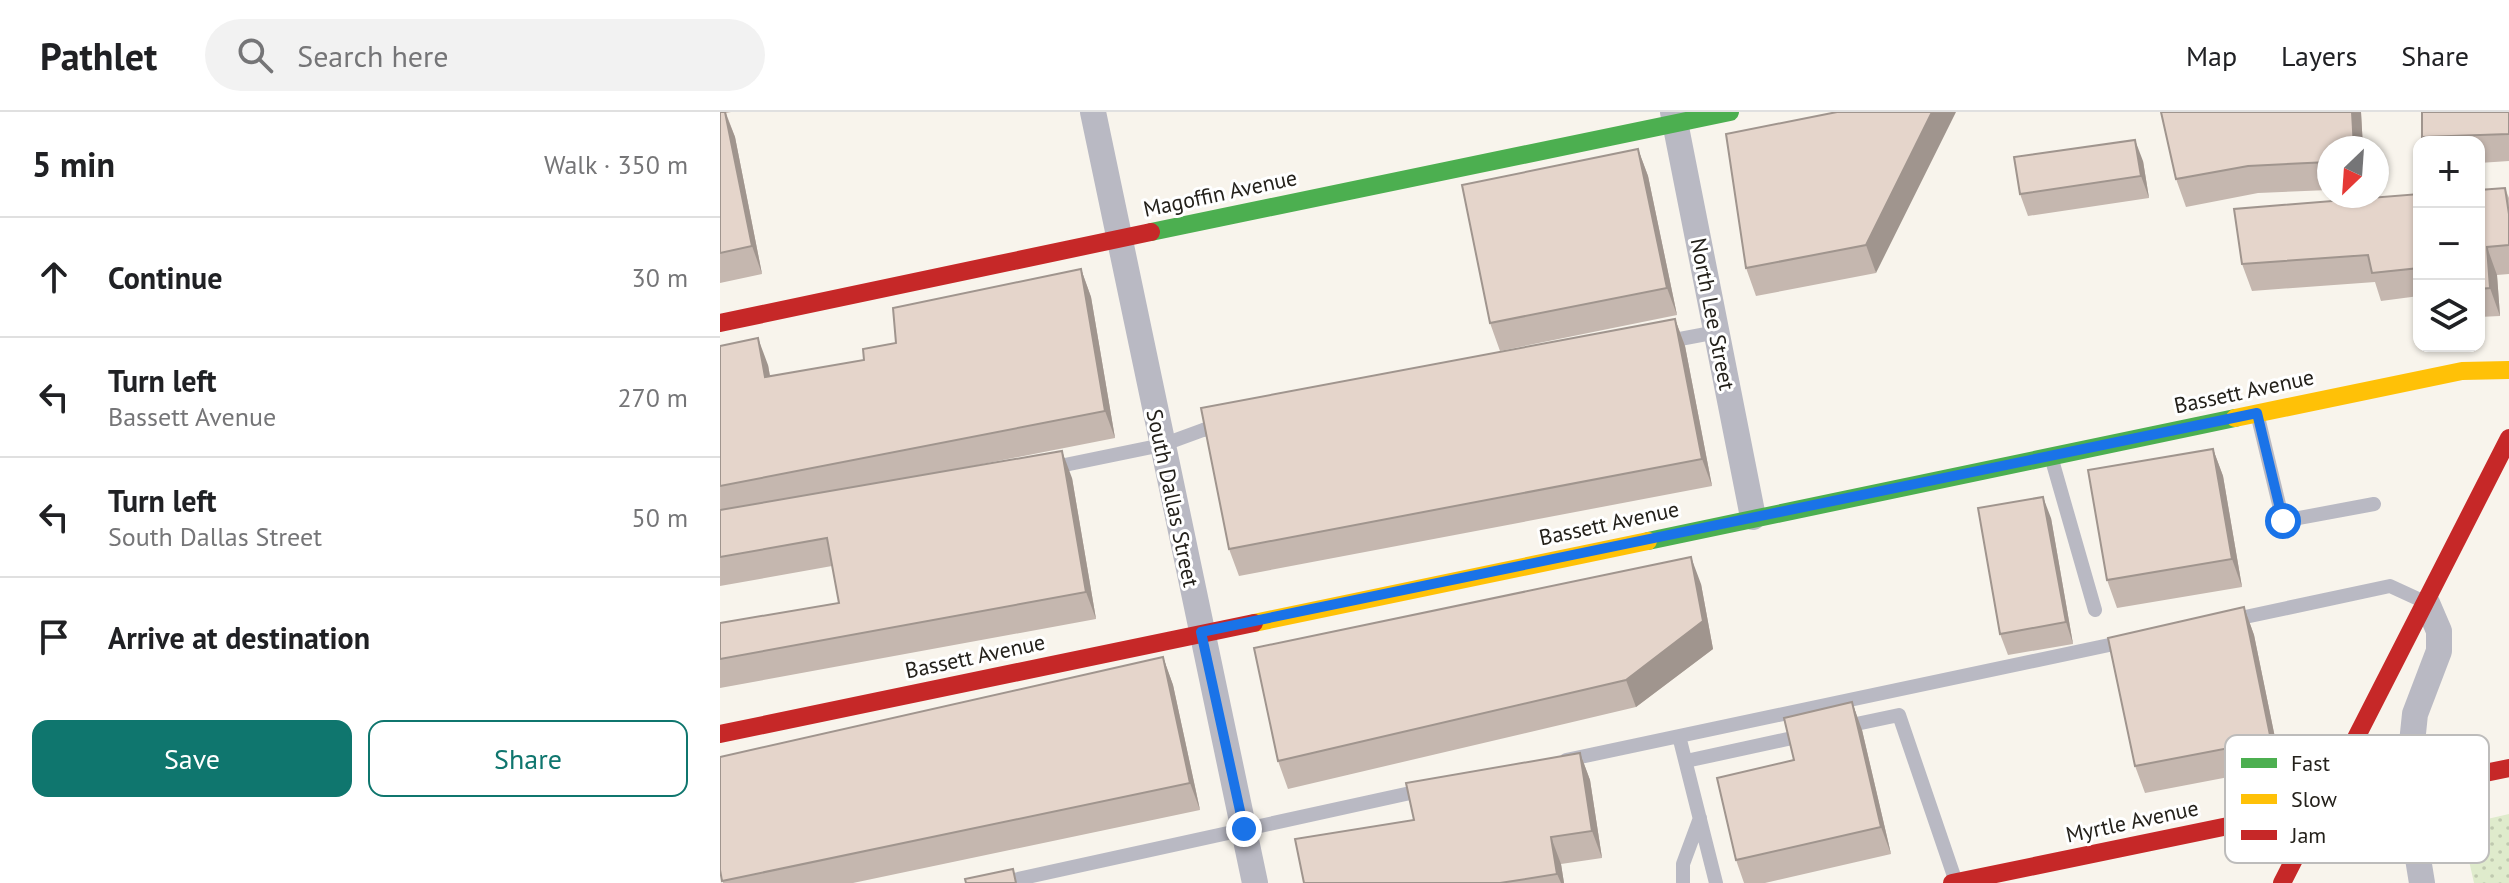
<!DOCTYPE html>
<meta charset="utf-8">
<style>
body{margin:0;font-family:"PT Sans",sans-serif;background:#f2f2f2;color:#202124}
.controls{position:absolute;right:24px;top:24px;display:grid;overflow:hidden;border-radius:16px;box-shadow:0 2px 6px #0004}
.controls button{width:72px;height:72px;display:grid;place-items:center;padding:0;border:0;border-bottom:2px solid #e0e0e0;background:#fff;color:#202124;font:40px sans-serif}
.compass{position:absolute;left:1597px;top:24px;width:72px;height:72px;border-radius:50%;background:#fff;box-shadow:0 2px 6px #0004;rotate:205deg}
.stop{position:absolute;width:24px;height:24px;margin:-18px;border:6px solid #1a73e8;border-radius:50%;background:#fff}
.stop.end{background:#1a73e8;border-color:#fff;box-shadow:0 2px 8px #0008}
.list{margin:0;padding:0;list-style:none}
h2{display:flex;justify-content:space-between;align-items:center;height:104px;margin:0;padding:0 32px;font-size:34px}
h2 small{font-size:26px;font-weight:400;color:#757577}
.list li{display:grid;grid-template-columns:52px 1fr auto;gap:24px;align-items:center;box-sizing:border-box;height:120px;padding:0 32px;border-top:2px solid #e0e0e0}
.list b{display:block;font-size:30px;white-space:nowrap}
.list p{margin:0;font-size:26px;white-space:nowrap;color:#757577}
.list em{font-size:26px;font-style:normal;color:#757577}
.actions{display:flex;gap:16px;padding:24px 32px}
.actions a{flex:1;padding:18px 0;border:2px solid #0f766e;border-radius:16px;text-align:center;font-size:28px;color:#0f766e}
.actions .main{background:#0f766e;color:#fff}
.icon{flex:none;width:44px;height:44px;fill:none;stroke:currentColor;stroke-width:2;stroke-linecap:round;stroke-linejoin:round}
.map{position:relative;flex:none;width:1789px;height:771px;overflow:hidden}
header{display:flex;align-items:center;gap:48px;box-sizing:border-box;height:112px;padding:0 40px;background:#fff;border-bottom:2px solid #e0e0e0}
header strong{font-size:38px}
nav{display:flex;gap:44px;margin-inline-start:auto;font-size:28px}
.search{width:560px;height:72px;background:#f2f2f2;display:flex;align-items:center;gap:20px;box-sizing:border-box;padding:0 28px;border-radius:44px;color:#757577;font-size:30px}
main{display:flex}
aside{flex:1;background:#fff}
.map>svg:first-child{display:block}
.grass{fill:url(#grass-dots)}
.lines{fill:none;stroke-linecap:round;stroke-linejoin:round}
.lane{stroke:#b9b9c3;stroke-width:14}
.street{stroke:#b9b9c3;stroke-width:26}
.fast{stroke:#4caf50;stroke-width:18}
.slow{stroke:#ffc107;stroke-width:18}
.jam{stroke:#c62828;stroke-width:18}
.wall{fill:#c5b7af}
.shaded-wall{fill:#a0958e}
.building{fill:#e5d5cb;stroke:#a0958e;stroke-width:2}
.route{stroke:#1a73e8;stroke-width:10}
.labels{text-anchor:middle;stroke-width:6;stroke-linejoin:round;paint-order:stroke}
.street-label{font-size:22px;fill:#24211b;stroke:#fff}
.key{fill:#fff;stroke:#bdbcbb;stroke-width:2}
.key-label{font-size:22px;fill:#24211b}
</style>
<header>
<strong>Pathlet</strong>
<div class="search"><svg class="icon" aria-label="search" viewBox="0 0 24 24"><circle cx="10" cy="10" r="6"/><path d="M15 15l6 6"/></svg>Search here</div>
<nav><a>Map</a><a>Layers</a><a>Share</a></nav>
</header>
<main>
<aside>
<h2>5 min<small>Walk · 350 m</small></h2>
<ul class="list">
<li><svg class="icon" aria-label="ahead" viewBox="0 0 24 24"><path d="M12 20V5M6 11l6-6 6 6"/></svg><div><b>Continue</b></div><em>30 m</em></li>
<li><svg class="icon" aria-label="left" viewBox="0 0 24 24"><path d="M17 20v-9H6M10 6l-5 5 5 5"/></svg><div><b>Turn left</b><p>Bassett Avenue</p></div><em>270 m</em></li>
<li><svg class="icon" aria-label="left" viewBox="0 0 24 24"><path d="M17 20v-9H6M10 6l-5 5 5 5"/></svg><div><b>Turn left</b><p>South Dallas Street</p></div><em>50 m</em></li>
<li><svg class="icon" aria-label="arrive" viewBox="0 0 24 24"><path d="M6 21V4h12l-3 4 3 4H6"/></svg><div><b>Arrive at destination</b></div></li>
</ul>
<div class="actions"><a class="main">Save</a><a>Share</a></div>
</aside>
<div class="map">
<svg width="1789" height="771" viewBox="0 0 1789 771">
<defs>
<pattern id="grass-dots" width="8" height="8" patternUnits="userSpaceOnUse" patternTransform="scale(2)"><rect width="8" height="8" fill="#dfebcc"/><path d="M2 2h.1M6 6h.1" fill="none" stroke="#bfc9af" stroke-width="1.8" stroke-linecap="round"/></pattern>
</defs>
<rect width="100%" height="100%" fill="#f8f4ec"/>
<path class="grass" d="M1789,702V771H1754L1741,713Z"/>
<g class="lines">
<path class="lane" d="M944,230L997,220
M1537,301L1563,409L1654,392
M1332,348L1375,498
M330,356L442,333L483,318L504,314
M1511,508L1670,474L1707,491
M1122,615L1179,603L1236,770
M959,624L996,771
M846,648L1408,529
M966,649L1086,623
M280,771L704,678
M963,771V752L980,706"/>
<path class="street" d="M373,0L535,771
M953,0L1033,405
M1702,771L1687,679L1695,602L1719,539V519L1707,491"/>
<path class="fast" d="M431,120L1010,0
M928,429L1515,306"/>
<path class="slow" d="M1515,306L1742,259L1789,258
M534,511L928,429"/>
<path class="jam" d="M0,211L431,120
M0,622L534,511
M1232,771L1789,656
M1562,771L1789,326"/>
</g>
<path class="wall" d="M0,0H11L6,1L15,25L42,162L0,171Z
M1117,0L1156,161L1036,184L1026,156Z
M1441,0H1641L1643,36H1609V78L1538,81L1466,95L1456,67Z
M1789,0V49L1759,51V30H1704L1702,25Z
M918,37L928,64L957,203L780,239L770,211Z
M1423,49L1429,86L1308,104L1300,82Z
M1785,76L1789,86V162L1777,163L1780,204L1759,205V78Z
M1699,82V184L1661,189L1655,170L1532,179L1522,152Z
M361,157L371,185L395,326L232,358L352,366L376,507L0,576V511L119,491L112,454L0,474V234L48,253L50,264L144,248L176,231Z
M955,207L965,234L992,374L519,464L509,437Z
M1493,337L1503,364L1522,475L1397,496L1387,468Z
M1331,406L1353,532L1288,543L1280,522Z
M981,472L993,537L916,595L568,677L558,649Z
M1524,495L1534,523L1561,655L1425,681L1415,654Z
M443,545L453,573L480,698L133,771H3L0,758Z
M1132,590L1142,618L1171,742L1045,771H1024L1016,748L1074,648Z
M860,641L870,668L882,746L841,752L844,771H584L694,708Z"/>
<path class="shaded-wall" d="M5,0L15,25L42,162L32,134Z
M1212,0H1236L1156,161L1146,133Z
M1632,0H1641L1643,36H1634Z
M1415,28L1423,49L1429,86L1421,64Z
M918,37L928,64L957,203L947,176Z
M1767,135L1777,163L1780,204L1770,176Z
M361,157L371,185L395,326L385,299Z
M955,207L965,234L992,374L982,347Z
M38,226L48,253L55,293L45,265Z
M1493,337L1503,364L1522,475L1512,447Z
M342,339L352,366L376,507L366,480Z
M1323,385L1331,406L1353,532L1346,510Z
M971,445L981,472L993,537L916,595L906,568Z
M1524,495L1534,523L1561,655L1551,628Z
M443,545L453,573L480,698L470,671Z
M1132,590L1142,618L1171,742L1161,715Z
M860,641L870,668L882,746L872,719Z
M831,725L841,752L844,771H841L837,762Z"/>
<path class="building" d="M0,0H5L32,134L0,141Z
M1117,0H1212L1146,133L1026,156L1006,22Z
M1441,0H1632L1634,36H1609V50L1528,54L1456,67Z
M1702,0H1789V22L1702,25Z
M1415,28L1421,64L1300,82L1294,45Z
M918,37L947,176L770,211L742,73Z
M1785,76L1789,102V133L1767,135L1770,176L1759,177V78Z
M1699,82V156L1652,161L1648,143L1522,152L1514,97Z
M361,157L385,299L0,374V234L38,226L45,265L144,248L143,237L176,231L173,196Z
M955,207L982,347L509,437L481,296Z
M1493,337L1512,447L1387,468L1368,358Z
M342,339L366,480L0,547V511L119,491L107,426L0,445V398Z
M1323,385L1346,510L1280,522L1258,396Z
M971,445L983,509L906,568L558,649L534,536Z
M1524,495L1551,628L1415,654L1388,526Z
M443,545L470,671L2,769L0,758V645Z
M1132,590L1161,715L1016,748L997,666L1074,648L1064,606Z
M860,641L872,719L831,725L837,762L780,771H584L575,727L694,708L686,671Z
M293,757L296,771H246L245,767Z"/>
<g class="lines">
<path class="route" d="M524,717L481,520L1537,301L1563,409"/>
</g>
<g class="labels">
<g class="street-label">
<text transform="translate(500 81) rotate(-12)" y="8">Magoffin Avenue</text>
<text transform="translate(993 202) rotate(79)" y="8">North Lee Street</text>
<text transform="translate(1524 279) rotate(-12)" y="8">Bassett Avenue</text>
<text transform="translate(453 386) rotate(78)" y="8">South Dallas Street</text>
<text transform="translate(889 411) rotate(-12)" y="8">Bassett Avenue</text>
<text transform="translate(255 544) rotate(-12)" y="8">Bassett Avenue</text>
<text transform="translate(1412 709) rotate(-12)" y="8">Myrtle Avenue</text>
</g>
</g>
<rect x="1505" y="623" width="264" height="128" rx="12" class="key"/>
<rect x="1521" y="646" width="36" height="10" fill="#4caf50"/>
<rect x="1521" y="682" width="36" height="10" fill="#ffc107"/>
<rect x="1521" y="718" width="36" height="10" fill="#c62828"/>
<g class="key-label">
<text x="1571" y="659">Fast</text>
<text x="1571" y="695">Slow</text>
<text x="1571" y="731">Jam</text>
</g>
</svg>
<div class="controls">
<button>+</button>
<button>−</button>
<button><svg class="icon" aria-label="layers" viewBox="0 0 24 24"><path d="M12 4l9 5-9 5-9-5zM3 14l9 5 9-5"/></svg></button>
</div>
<svg class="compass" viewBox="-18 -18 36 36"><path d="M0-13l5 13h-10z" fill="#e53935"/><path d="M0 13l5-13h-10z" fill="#757577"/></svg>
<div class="stop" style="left:1563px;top:409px"></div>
<div class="stop end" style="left:524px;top:717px"></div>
</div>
</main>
